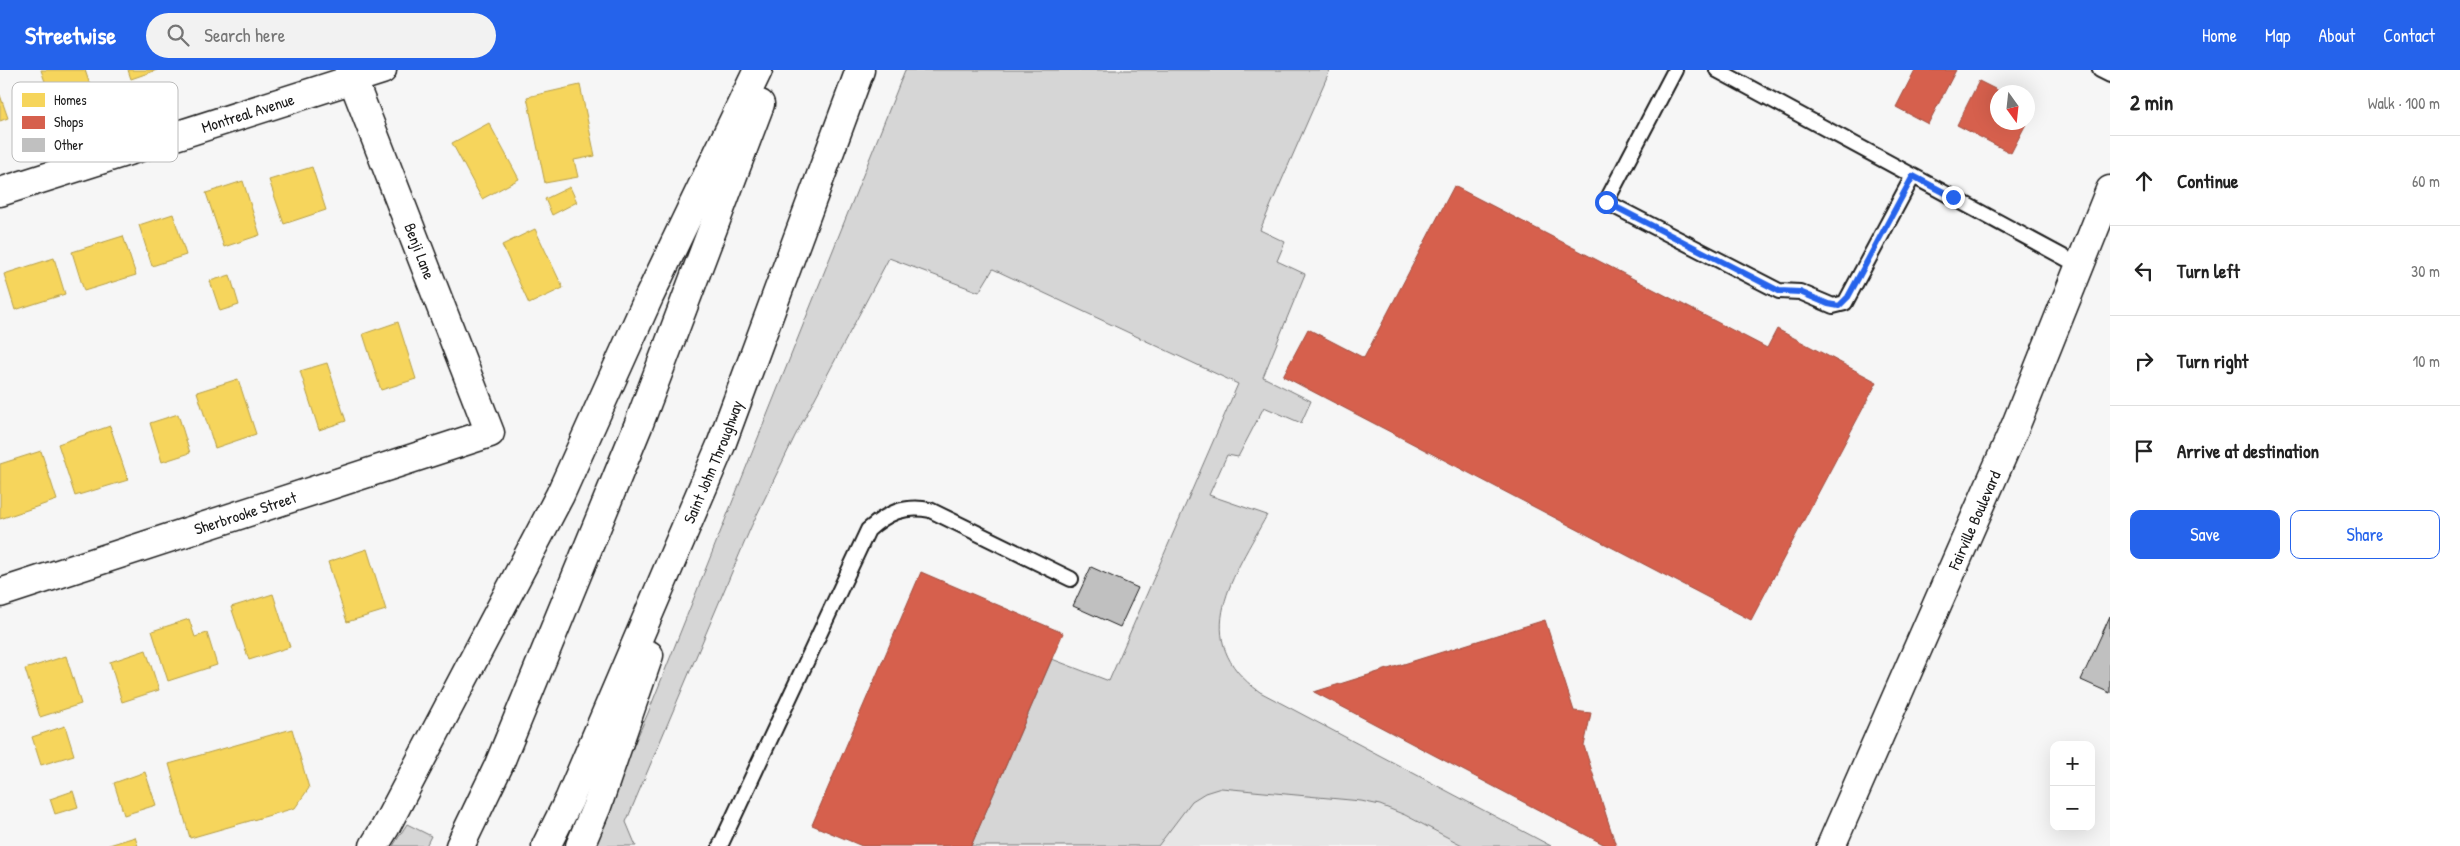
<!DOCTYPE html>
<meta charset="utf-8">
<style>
body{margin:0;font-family:"Patrick Hand",sans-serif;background:#f2f2f2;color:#222}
.controls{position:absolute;right:15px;bottom:15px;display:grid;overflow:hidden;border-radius:10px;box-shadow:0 5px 20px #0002}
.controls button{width:45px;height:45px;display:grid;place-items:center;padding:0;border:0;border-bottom:1px solid #e0e0e0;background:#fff;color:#222;font:25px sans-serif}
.compass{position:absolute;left:1990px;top:15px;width:45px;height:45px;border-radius:50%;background:#fff;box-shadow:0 5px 20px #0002;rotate:165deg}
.stop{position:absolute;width:15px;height:15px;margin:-11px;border:4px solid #2563eb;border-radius:50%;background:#fff}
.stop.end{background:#2563eb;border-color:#fff;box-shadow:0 1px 5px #0008}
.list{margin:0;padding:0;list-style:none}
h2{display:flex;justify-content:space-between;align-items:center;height:65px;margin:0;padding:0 20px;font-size:21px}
h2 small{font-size:16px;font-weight:400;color:#767676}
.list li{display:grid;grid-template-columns:32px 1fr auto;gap:15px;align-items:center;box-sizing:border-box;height:90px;padding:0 20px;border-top:1px solid #e0e0e0}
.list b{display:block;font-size:19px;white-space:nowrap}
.list em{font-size:16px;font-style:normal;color:#767676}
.actions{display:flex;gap:10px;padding:15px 20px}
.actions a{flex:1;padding:11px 0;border:1px solid #2563eb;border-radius:10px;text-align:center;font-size:18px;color:#2563eb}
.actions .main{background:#2563eb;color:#fff}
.icon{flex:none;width:28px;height:28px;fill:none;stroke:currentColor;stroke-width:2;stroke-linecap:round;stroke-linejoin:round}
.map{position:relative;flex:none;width:2110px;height:776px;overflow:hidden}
header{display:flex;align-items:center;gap:30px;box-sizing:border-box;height:70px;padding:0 25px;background:#2563eb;color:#fff}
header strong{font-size:24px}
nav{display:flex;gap:28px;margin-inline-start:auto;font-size:18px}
.search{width:350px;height:45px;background:#f2f2f2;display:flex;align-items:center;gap:12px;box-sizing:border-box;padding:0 18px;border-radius:28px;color:#767676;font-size:19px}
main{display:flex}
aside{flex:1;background:#fff}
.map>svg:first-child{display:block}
.built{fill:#e6e6e6}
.green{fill:#d6d6d6;stroke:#797979}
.homes{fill:#f6d55c;stroke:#b59e49}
.shops{fill:#d6604d;stroke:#9e4c3e}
.building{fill:#c0c0c0;stroke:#1c1c1c}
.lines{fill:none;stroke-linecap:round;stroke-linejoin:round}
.lane-casing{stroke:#1c1c1c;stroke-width:18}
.street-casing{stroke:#1c1c1c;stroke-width:31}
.primary-casing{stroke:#1c1c1c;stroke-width:31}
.highway-casing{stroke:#1c1c1c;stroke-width:31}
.lane{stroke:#fff;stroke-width:14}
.street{stroke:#fff;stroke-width:28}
.primary{stroke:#fff;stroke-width:28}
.highway{stroke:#fff;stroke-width:28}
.route{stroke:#2563eb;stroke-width:6}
.labels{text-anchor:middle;stroke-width:5;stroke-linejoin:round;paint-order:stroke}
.street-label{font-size:16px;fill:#1c1c1c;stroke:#fff}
.key{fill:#fff;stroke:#bbb;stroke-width:1}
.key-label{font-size:14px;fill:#1c1c1c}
</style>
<header>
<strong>Streetwise</strong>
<div class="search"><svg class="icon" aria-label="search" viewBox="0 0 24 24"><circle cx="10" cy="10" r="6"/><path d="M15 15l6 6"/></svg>Search here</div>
<nav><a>Home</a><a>Map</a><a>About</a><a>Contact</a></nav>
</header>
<main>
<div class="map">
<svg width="2110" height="776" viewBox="0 0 2110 776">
<rect width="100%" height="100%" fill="#f6f6f6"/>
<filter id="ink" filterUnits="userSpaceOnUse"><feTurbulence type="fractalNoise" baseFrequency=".02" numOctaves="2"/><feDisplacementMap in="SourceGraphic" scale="10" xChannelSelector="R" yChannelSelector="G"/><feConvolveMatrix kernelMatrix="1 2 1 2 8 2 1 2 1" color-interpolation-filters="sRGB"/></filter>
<g filter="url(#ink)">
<path class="built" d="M1221,718L1361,731L1380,735L1405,745L1464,776H1158L1191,731L1205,723Z"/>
<path class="green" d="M905,0H1330L1260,160L1285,172L1277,191L1305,204L1263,307L1311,331L1301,353L1264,337L1238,387L1227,385L1209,425L1267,445C1235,504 1186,570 1260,622L1551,776H1464L1405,745L1380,735L1361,731L1221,718L1205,723L1192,731L1158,776H971L1052,589L1109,611L1238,314L993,199L979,222L889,188L795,366L751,457L626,752L636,776H589L648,643Z
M407,754L431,766L426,776H393Z"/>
<path class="homes" d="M41,0H85L91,18L52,32Z
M128,0H157L131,9Z
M580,15L595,86L574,90L578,107L545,113L527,27Z
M0,25L8,48L0,51Z
M489,53L519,109L482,129L452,73Z
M312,97L326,140L284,154L269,110Z
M243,111L260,165L224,177L206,123Z
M570,117L577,132L552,145L545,129Z
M173,144L186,185L152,196L139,155Z
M535,159L563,218L529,234L502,175Z
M123,166L136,205L84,221L72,182Z
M54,188L65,224L15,240L4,204Z
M230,205L239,235L220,241L210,211Z
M398,252L416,309L381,320L363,264Z
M327,293L346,351L319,360L300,301Z
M238,309L256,364L215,378L197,322Z
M178,344L190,383L162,392L150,353Z
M110,356L128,410L75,426L58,374Z
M41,381L57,430L0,449V394Z
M367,479L386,540L347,552L328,492Z
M273,524L290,577L249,590L231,537Z
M189,549L195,567L207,563L217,595L168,611L152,561Z
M146,580L159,620L122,632L110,592Z
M66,586L81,634L40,647L25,599Z
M65,656L74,685L41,695L32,667Z
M292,659L309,718L295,738L190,768L169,694Z
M145,702L156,735L124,745L114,713Z
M73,721L78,737L55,744L50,729Z
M135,767L138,776H106Z"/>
<path class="shops" d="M1915,0H1956L1928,54L1896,37Z
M1979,11L2001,22H1998V52H2027L2011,83L1957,55Z
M2028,36L2033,40L2028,51Z
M1454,116L1767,278L1777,259L1877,312L1751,550L1283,306L1308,259L1364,288Z
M921,502L1063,563L971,776H862L812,755Z
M1545,550L1574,641L1591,643L1584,676L1616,776H1607L1314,622Z"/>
<path class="building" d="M1091,497L1138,518L1120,557L1073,536Z
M2110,546V623L2081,610Z"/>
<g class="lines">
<g class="lane-casing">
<path id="lane" d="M1675,0L1606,132L1779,221L1800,222L1833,236L1845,233L1913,106
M1717,0L2080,196
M2100,0L2110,5
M720,776L868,460C887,443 904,435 930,440L1071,509"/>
</g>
<g class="street-casing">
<g id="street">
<path id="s1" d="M0,122L382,0"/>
<path id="s2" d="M0,523L490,363L349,0"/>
</g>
</g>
<g class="primary-casing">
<g id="primary">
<path id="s3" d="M1831,776L2015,357L2110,120"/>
</g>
</g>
<g class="highway-casing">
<g id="highway">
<path d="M374,776L385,758L560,425L649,227L758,0"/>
<path d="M460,776L498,697L638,356L760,34"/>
<path id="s4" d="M546,776L569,730L721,375L860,0"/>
<path d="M580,776L597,736L649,585"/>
</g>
</g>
<use href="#lane" class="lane"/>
<use href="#street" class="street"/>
<use href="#primary" class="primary"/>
<use href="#highway" class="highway"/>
</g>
</g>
<g class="lines" filter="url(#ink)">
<path class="route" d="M1606,132L1779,221L1800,222L1828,234L1839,236L1848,227L1913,106L1953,127"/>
</g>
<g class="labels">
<g class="street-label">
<text dy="6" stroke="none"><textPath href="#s1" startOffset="260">Montreal Avenue</textPath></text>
<text transform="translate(420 181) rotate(69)" y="6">Benji Lane</text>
<text dy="6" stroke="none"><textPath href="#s4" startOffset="419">Saint John Throughway</textPath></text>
<text dy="6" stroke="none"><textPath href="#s2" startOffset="258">Sherbrooke Street</textPath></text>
<text dy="6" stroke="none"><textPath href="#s3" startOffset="356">Fairville Boulevard</textPath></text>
</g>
</g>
<rect x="12" y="12" width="166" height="80" rx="8" class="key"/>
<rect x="22" y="23" width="23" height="14" fill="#f6d55c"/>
<rect x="22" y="46" width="23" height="13" fill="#d6604d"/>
<rect x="22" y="68" width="23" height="14" fill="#c0c0c0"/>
<g class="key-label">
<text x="54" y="35">Homes</text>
<text x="54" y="57">Shops</text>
<text x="54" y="80">Other</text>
</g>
</svg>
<div class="controls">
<button>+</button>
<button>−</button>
</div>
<svg class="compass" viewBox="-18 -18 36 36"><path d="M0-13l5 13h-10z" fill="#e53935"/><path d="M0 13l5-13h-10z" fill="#767676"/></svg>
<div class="stop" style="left:1606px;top:132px"></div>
<div class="stop end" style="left:1953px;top:127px"></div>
</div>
<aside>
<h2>2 min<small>Walk · 100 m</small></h2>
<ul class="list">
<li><svg class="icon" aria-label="ahead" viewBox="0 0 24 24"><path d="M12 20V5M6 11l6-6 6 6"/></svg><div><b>Continue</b></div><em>60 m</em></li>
<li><svg class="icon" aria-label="left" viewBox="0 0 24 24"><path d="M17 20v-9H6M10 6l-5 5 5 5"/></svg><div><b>Turn left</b></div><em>30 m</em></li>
<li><svg class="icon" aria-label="right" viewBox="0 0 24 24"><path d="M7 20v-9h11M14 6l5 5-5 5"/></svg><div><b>Turn right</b></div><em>10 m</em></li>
<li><svg class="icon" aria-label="arrive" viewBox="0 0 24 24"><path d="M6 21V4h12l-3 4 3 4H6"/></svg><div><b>Arrive at destination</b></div></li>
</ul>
<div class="actions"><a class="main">Save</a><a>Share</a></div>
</aside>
</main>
